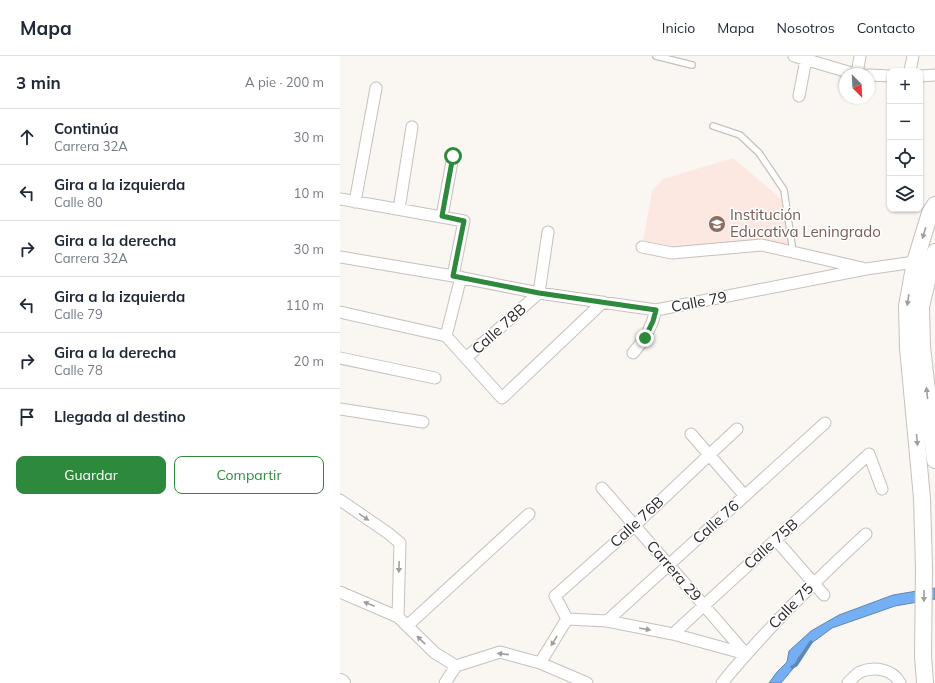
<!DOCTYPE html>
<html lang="es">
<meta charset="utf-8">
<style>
body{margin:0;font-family:Mulish,sans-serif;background:#f6f6f7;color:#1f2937}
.controls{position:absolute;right:12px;top:12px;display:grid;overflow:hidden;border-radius:8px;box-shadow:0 1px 3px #0004}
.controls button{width:36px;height:36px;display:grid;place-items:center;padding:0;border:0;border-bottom:1px solid #e0e1e3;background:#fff;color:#1f2937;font:20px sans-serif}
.compass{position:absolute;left:499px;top:12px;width:36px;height:36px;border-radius:50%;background:#fff;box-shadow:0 1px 3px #0004;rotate:156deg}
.stop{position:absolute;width:12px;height:12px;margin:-9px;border:3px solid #2d8a3c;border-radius:50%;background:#fff}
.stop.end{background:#2d8a3c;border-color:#fff;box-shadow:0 1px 4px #0008}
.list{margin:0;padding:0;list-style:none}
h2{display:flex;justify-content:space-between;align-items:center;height:52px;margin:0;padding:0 16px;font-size:17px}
h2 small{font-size:13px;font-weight:400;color:#747a83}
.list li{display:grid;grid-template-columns:26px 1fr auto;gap:12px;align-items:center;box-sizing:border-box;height:56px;padding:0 16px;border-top:1px solid #e0e1e3}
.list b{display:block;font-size:15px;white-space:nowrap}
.list p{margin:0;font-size:13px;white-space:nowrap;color:#747a83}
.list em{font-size:13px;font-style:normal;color:#747a83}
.actions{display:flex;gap:8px;padding:12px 16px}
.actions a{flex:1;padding:9px 0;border:1px solid #2d8a3c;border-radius:8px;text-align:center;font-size:14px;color:#2d8a3c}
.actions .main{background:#2d8a3c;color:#fff}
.icon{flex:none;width:22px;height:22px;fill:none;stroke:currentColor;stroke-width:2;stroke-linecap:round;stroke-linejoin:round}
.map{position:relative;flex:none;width:595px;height:627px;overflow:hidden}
header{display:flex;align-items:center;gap:24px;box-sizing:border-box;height:56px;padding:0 20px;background:#fff;border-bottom:1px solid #e0e1e3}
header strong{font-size:19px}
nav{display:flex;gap:22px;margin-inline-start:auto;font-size:14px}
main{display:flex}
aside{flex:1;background:#fff}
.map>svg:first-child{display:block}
.commercial{fill:#fce8e1}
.water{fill:#73aff2;stroke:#5d87b5}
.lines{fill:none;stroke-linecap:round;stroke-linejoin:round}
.stream{stroke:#5d87b5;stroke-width:3.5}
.service-casing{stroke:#c5c1bd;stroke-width:8}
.minor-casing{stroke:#c5c1bd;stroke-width:13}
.secondary-casing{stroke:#c5c1bd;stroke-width:18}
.service{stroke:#fff;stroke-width:5.5}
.minor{stroke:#fff;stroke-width:11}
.secondary{stroke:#fff;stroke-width:16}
.oneway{fill:#a09f9e}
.route{stroke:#2d8a3c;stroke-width:5}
.labels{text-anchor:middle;stroke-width:3;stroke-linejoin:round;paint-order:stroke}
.education-label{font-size:15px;fill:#785e54;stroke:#fff;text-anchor:start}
.street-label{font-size:15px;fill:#2b2a28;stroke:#fff}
</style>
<header>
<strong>Mapa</strong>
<nav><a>Inicio</a><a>Mapa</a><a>Nosotros</a><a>Contacto</a></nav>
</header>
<main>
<aside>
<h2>3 min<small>A pie · 200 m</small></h2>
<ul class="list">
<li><svg class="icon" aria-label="ahead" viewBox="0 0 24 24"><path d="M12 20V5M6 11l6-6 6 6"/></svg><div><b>Continúa</b><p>Carrera 32A</p></div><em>30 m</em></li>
<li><svg class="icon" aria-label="left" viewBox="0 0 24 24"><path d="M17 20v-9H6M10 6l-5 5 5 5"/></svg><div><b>Gira a la izquierda</b><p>Calle 80</p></div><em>10 m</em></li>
<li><svg class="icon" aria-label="right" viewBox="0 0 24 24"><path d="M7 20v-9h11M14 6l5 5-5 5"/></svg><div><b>Gira a la derecha</b><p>Carrera 32A</p></div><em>30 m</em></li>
<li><svg class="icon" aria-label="left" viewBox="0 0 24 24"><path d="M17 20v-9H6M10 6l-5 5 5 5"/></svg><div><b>Gira a la izquierda</b><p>Calle 79</p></div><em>110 m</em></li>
<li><svg class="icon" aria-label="right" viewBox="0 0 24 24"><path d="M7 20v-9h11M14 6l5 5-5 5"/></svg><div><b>Gira a la derecha</b><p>Calle 78</p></div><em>20 m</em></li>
<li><svg class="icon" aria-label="arrive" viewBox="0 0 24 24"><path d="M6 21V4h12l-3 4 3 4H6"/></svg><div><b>Llegada al destino</b></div></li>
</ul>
<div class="actions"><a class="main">Guardar</a><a>Compartir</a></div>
</aside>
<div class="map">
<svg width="595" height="627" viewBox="0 0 595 627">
<rect width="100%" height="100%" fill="#faf6f2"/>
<path class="commercial" d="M393,102L446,147L453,196L422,189L332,197L302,191L312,135L323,123Z"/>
<path class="water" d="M595,532V543L555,550L492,572L469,589L458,602L456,609L441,627H429L437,616L447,606L449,595L471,575L499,559L553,539Z"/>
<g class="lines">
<path class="stream" d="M452,611L456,609L471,586"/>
<g class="service-casing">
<path id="service" d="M316,0L352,9
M373,70L400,79L419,97L444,134L453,196"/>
</g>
<g class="minor-casing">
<path id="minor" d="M454,0L515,18
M570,15L573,0
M517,18L520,0
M529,19L550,20
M580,20L595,19
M459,40L466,3
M0,143L124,165L113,220
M15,146L36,32
M59,153L72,71
M102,160L113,100
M302,191L332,197L422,189L522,212
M0,201L113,220L199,237L316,254L526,213L575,206L580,207
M0,256L106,280
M106,280L162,342L263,246
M106,280L121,221
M293,297C305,284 312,271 316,254
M0,302L95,322
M126,302L199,237L208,176
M0,353L83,366
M351,378L405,440
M262,432L406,598
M0,444L48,477L60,487L58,561
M436,484L484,539
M0,536L58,561L95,597L116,610
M227,563L215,540L294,470L369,399L397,373
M227,563L267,565L333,578L406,598
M267,565L485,367
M67,570L189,458
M333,578L529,398L542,433
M200,607L227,563
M105,627L116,610L160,596L200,607L247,627
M382,627C426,573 475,525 526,478
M508,627C512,623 516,618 520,616C534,610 553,613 560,627"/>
</g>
<g class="secondary-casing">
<path id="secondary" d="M595,196L591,208L581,251L582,291L595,404
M0,626L2,627
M585,627L583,600L584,512L582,442L568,292L567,250L575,206L590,157L595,149"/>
</g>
<use href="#service" class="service"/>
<use href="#minor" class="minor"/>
<use href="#secondary" class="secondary"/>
</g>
<defs><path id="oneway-solid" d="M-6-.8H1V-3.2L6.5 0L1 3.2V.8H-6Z"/></defs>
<g class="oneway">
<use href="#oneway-solid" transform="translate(584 177) rotate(107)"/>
<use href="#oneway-solid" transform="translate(568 244) rotate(99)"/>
<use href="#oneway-solid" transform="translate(587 337) rotate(-96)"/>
<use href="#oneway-solid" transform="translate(577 384) rotate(85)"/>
<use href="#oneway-solid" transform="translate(24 461) rotate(34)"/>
<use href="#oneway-solid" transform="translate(59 511) rotate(92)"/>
<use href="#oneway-solid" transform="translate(584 540) rotate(91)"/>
<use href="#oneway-solid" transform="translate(29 548) rotate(-157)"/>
<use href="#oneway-solid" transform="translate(305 573) rotate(10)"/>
<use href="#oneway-solid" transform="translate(81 584) rotate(-136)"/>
<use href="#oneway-solid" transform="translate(214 585) rotate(121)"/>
<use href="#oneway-solid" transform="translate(163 598) rotate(-174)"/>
</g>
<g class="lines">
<path class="route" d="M113,100L102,160L124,165L113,220L199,237L316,254L313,265L305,282"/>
</g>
<defs>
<g id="school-disc" transform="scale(0.9)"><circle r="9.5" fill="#8d6e63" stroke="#fff"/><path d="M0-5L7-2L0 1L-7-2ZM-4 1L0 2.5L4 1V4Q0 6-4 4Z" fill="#fff"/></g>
</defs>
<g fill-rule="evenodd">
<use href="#school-disc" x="377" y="168"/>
</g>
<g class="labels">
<g class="education-label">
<text x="390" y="164">Institución<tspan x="390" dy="17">Educativa Leningrado</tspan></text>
</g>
<g class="street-label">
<text transform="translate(359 246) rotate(-11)" y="5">Calle 79</text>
<text transform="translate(159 273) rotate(-42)" y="5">Calle 78B</text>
<text transform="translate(297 466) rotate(-43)" y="5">Calle 76B</text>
<text transform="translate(376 466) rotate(-42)" y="5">Calle 76</text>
<text transform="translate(431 488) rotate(-42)" y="5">Calle 75B</text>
<text transform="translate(334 515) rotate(49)" y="5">Carrera 29</text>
<text transform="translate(451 550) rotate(-46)" y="5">Calle 75</text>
</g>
</g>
</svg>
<div class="controls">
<button>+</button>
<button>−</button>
<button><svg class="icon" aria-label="locate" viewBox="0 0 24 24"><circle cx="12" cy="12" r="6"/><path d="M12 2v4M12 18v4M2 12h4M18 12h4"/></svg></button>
<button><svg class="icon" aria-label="layers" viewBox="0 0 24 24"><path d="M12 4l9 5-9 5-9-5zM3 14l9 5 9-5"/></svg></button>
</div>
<svg class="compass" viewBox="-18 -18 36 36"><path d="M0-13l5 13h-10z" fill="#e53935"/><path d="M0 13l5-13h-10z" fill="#747a83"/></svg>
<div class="stop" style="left:113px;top:100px"></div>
<div class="stop end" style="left:305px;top:282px"></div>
</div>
</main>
